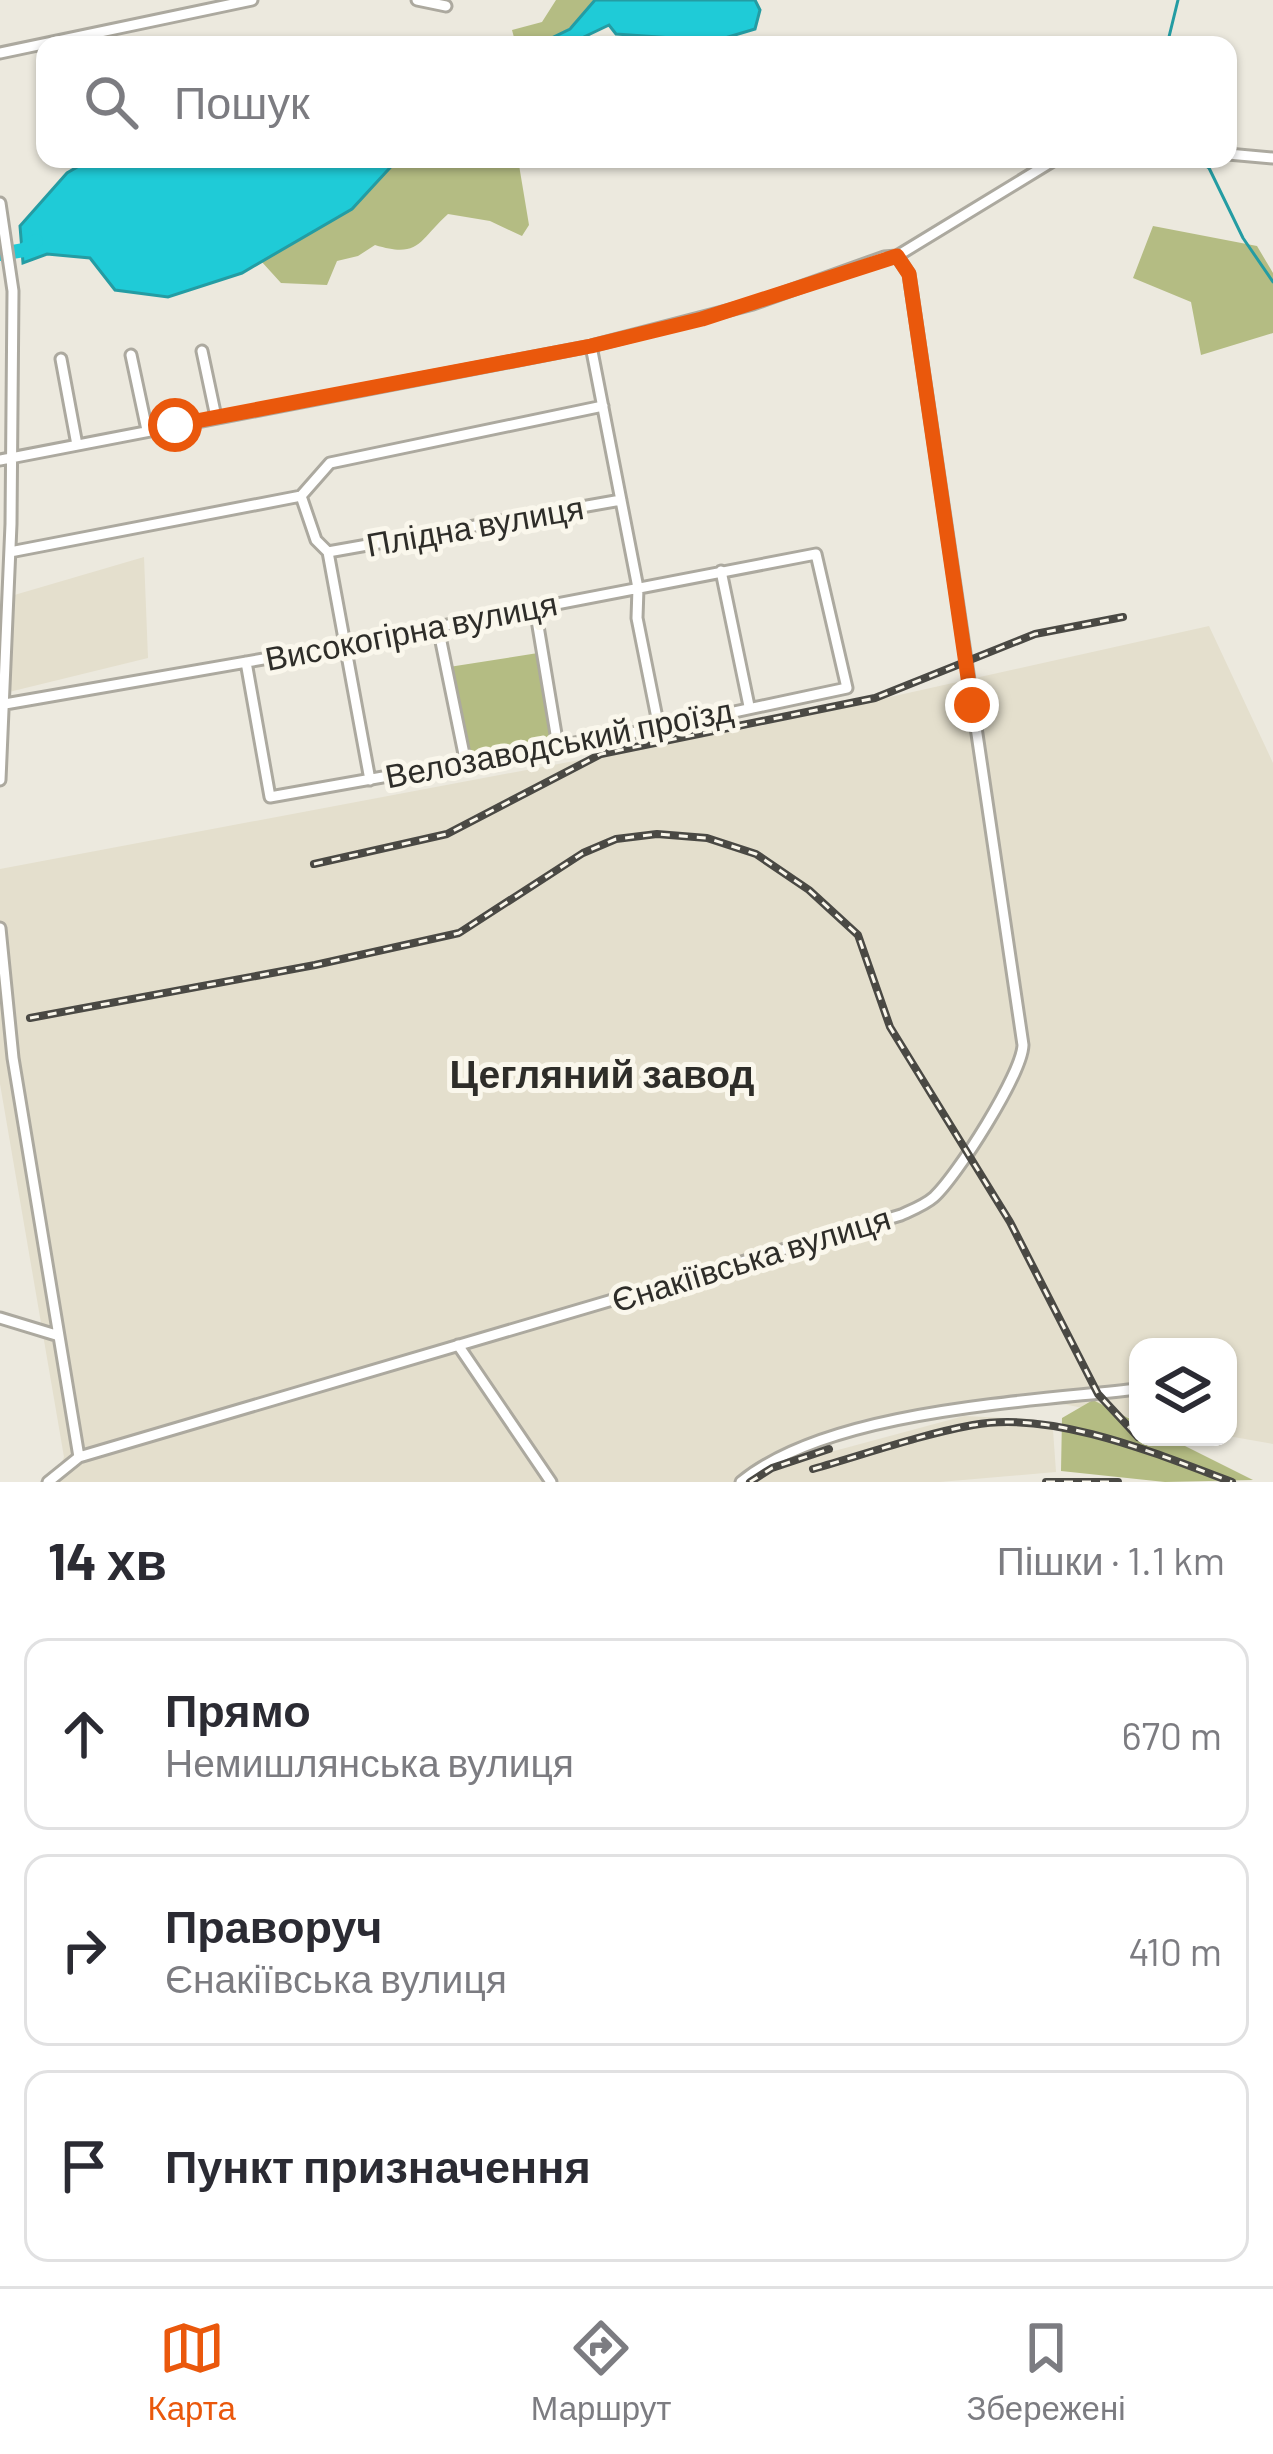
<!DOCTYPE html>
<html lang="uk">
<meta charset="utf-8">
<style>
body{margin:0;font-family:Barlow,sans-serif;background:#f7f7f7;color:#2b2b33}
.controls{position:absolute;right:36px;bottom:36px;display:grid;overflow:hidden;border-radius:24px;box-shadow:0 3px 9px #0004}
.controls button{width:108px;height:108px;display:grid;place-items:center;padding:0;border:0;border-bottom:3px solid #e1e1e2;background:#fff;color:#2b2b33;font:60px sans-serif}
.stop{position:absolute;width:36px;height:36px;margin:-27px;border:9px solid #ea580c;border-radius:50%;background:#fff}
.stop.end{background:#ea580c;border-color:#fff;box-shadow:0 3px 12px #0008}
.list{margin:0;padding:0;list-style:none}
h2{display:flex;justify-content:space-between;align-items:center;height:156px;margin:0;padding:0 48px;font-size:51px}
h2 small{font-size:39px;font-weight:400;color:#7c7c81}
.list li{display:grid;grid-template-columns:78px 1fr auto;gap:36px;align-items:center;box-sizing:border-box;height:192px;margin:0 24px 24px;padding:0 24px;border:3px solid #e1e1e2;border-radius:24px}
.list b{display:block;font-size:45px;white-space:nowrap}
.list p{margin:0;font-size:39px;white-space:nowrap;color:#7c7c81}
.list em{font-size:39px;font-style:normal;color:#7c7c81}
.icon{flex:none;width:66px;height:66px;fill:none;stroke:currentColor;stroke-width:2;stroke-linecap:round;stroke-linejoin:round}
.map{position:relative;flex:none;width:1273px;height:1482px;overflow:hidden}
.search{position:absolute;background:#fff;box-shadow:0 3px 9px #0004;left:36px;right:36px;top:36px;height:132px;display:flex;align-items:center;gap:30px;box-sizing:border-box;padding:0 42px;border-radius:24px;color:#7c7c81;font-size:45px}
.sheet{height:804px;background:#fff}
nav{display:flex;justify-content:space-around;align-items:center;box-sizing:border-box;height:168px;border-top:3px solid #e1e1e2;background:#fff;font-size:33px;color:#7c7c81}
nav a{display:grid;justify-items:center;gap:6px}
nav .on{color:#ea580c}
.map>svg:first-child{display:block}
.built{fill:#e4dfcd}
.green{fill:#b4bc83}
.water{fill:#1fcbd7;stroke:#249ca3;stroke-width:3}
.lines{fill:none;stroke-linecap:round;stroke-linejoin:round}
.stream{stroke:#249ca3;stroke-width:3}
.river{stroke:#1fcbd7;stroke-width:14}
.minor-casing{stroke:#aca99f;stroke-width:15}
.minor{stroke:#fff;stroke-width:9}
.rail-casing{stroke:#4a4944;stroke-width:8}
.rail{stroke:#faf7ec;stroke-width:3;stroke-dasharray:9;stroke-linecap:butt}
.route{stroke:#ea580c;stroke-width:15}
.labels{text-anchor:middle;stroke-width:10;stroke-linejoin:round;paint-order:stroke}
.street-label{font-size:33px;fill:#2e2d29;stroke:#faf7ec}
.quarter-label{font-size:39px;font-weight:bold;fill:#2e2d29;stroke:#faf7ec}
</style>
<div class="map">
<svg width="1273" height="1482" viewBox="0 0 1273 1482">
<rect width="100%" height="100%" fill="#ece9de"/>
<path class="built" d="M144,557L148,658L9,692L11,596Z
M1209,626L1273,763V1444L1228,1436V1347H1138V1419L1033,1398L861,1420L768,1458L733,1482H53L64,1457L0,1084V869L755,727Z
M964,1416L1032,1419L1053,1430L1056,1472L940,1482H753L786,1464Z"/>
<path class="green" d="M556,0H595C578,28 548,45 516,45L512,30L542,22Z
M398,159H518L529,225L522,236L490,221L448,214C419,240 420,259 375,245L358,256L337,261L327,285L281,283L261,261L351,209Z
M1153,226L1257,246L1273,273V333L1201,355L1191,302L1133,278Z
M538,653L551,744L471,760L467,757L449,667Z
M1093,1400L1138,1423V1437H1167L1253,1480L1165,1482L1061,1471L1062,1418Z"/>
<path class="water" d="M595,0H755L760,10L755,29L715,41L616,34L609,25L567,45H537L570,29Z
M91,159H398L352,209L242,273L168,297L115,290L90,258L47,254L23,263L20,226L67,173Z"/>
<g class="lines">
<path class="stream" d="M1167,45L1178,0
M1196,159L1209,168L1243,238L1273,282"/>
<path class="river" d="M0,254L24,250L36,241"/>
<g class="minor-casing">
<path id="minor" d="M417,0L446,6
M0,53L252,0
M1228,154L1273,158
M0,203L13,291L11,524L0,780
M897,256L1056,159
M591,346L638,588L637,618L659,728
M202,351L216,417
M131,355L147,430
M61,359L77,445
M0,460L591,346L753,304L884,257L897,256
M301,496L316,540L328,552L370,780
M10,552L301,496L330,463L603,406
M328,552L621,500
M721,571L749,706
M535,608L558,746
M438,627L466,764
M5,704L344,645L816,554L847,688L659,728L270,797L246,662
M0,928L13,1058L79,1457
M0,1318L56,1335
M458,1345L551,1482
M48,1482L79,1457L901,1215C912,1210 925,1205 934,1197C957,1176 1022,1074 1023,1045L909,274L897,256
M741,1482C829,1410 1026,1402 1138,1389"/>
</g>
<use href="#minor" class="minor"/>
<g class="rail-casing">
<path id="rail" d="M314,864L447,834L601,754L875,698L1035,634L1123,617
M30,1018L315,965L459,933L583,853L616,839L657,834L707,838L756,854L809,890L858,935L890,1027L1010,1222L1098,1394L1138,1437
M813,1469C866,1454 919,1435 973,1425C1053,1410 1157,1454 1232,1482
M750,1482L772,1468L829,1449
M1046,1482H1118"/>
</g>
<use href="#rail" class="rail"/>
</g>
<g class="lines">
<path class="route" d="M175,425L591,346L702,319L897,256L909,274L972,705"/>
</g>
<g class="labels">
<g class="street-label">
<text transform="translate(475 526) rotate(-10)" y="12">Плідна вулиця</text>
<text transform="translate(411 631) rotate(-11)" y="12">Високогірна вулиця</text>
<text transform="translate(559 743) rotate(-11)" y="12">Велозаводський проїзд</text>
<text transform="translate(751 1259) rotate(-17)" y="12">Єнакіївська вулиця</text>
</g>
<g class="quarter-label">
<text x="602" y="1088">Цегляний завод</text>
</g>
</g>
</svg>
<div class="controls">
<button><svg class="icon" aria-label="layers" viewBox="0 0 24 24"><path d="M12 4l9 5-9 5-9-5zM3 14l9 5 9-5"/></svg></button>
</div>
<div class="stop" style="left:175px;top:425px"></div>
<div class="stop end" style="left:972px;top:705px"></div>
<div class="search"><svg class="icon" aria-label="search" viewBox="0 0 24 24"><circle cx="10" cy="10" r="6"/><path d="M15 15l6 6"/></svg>Пошук</div>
</div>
<section class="sheet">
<h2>14 хв<small>Пішки · 1.1 km</small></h2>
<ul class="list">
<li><svg class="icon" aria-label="ahead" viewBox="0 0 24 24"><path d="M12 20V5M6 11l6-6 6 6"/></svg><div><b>Прямо</b><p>Немишлянська вулиця</p></div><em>670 m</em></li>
<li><svg class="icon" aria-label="right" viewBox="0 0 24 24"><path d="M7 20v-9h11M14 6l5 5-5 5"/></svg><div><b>Праворуч</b><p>Єнакіївська вулиця</p></div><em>410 m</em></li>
<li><svg class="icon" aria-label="arrive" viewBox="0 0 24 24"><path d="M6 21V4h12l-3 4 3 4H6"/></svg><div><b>Пункт призначення</b></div></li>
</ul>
</section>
<nav>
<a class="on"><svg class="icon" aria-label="map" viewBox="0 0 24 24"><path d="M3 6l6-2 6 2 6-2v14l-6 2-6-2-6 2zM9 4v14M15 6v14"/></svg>Карта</a>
<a><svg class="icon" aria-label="directions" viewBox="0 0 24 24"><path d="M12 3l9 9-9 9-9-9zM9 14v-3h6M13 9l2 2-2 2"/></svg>Маршрут</a>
<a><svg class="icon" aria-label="saved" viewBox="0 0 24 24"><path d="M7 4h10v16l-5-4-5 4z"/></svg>Збережені</a>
</nav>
